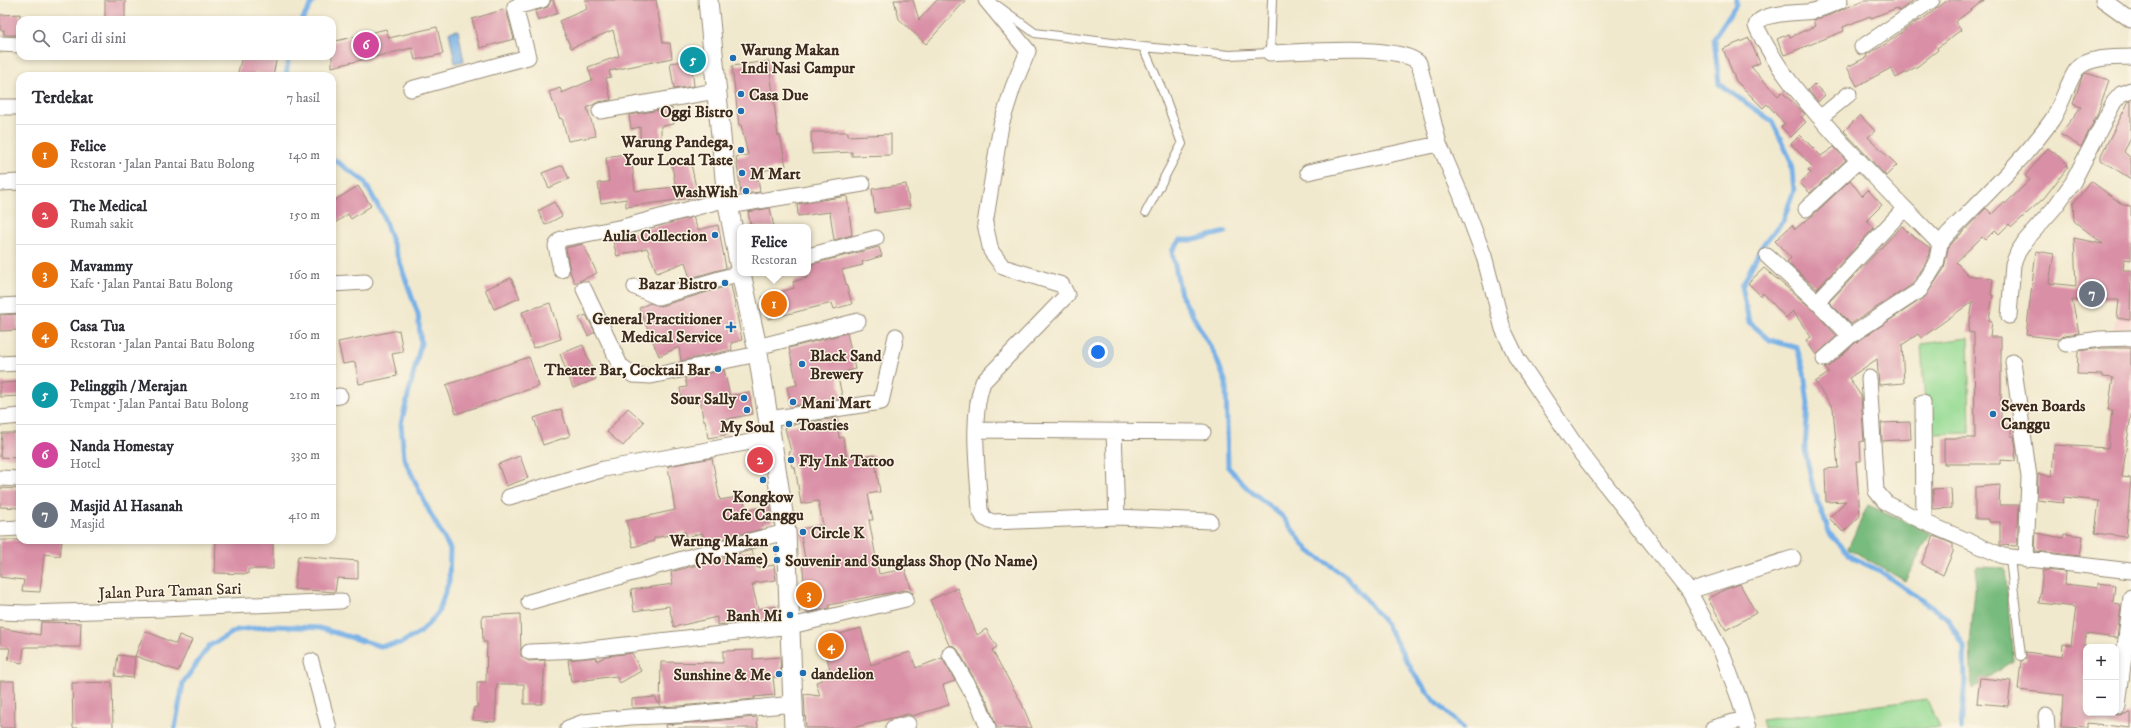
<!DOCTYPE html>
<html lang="id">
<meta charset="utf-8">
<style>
body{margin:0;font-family:"IM FELL DW Pica",serif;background:#f2f2f3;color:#2b2b33}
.controls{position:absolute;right:12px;bottom:12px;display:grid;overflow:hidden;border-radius:8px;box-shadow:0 2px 6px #0003}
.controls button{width:36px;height:36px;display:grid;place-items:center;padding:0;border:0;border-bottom:1px solid #e1e1e2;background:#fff;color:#2b2b33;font:20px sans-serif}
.you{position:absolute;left:1098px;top:352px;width:14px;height:14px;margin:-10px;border:3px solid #fff;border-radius:50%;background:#1a73e8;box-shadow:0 0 0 6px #1a73e833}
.badge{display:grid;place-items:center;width:26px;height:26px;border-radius:50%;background:#0b8043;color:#fff;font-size:13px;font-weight:700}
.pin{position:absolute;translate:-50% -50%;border:2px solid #fff;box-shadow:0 1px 4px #0006}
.popup{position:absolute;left:737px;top:224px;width:74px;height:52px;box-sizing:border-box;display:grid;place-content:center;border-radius:8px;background:#fff;filter:drop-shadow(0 1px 3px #0005);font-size:13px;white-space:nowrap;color:#7c7c81}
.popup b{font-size:15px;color:#2b2b33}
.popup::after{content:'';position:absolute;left:50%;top:100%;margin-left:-8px;border:8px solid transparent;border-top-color:#fff}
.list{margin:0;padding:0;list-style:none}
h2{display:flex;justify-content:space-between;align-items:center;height:52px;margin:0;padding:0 16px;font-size:17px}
h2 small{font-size:13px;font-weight:400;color:#7c7c81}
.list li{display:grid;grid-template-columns:26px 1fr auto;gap:12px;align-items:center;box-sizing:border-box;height:60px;padding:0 16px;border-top:1px solid #e1e1e2}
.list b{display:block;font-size:15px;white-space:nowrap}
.list p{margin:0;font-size:13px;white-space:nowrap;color:#7c7c81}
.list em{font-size:13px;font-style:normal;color:#7c7c81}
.icon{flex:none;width:22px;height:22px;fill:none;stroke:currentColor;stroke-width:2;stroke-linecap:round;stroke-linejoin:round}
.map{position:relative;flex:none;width:2131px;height:728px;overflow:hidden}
.search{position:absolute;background:#fff;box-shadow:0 2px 6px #0003;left:16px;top:16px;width:320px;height:44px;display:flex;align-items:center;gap:10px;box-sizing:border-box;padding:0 14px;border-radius:12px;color:#7c7c81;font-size:15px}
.panel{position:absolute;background:#fff;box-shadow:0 2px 6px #0003;left:16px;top:72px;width:320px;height:472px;border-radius:12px}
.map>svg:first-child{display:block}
.built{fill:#f7d0cb}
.green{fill:#96db94;stroke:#688259}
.forest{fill:#78bb7e;stroke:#5a724e}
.water{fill:#76b0e7;stroke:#586d82}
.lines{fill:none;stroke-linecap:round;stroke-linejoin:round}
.stream{stroke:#76b0e7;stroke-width:5}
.building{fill:#d98fa6}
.service-casing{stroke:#968a76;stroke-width:10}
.minor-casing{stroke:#968a76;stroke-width:17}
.tertiary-casing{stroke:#968a76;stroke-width:21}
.service{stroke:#fff;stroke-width:8}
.minor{stroke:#fff;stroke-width:15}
.tertiary{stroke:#fff;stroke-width:19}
.poi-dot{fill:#1f6fb2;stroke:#fcf5e5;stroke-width:1.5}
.labels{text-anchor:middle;stroke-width:3;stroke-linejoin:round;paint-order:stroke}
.poi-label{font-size:16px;font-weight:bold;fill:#3b2a1e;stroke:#fcf5e5;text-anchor:start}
.street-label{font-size:16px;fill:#3b2a1e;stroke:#fcf5e5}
</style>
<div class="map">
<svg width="2131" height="728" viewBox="0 0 2131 728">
<rect width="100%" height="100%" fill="#fcf5e5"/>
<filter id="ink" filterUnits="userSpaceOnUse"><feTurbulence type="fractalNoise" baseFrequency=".025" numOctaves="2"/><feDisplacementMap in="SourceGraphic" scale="8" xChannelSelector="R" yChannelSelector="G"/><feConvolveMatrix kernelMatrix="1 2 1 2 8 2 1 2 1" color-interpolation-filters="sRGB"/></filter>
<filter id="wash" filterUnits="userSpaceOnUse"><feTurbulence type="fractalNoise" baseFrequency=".012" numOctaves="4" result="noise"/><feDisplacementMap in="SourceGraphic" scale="16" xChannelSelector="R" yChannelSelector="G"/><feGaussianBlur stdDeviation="0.9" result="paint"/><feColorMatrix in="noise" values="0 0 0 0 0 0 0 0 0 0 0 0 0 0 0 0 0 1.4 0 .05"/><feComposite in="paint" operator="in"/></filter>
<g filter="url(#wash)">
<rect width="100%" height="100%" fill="#f1e9cd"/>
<path class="built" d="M2120,303L2131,304V358L2110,342Z"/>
<path class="green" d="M1968,338L1970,433L1927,434L1921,344Z
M1927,699L1939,728H1764L1762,720Z"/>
<path class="forest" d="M1868,505L1931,533L1905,581L1848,548Z
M1977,567L2005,568L2013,661L1972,689L1970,645Z"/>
<path class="water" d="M458,30L464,61L455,63L449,32Z"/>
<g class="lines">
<path class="stream" d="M1736,0V5L1714,38L1719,84L1772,121L1791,161L1794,190L1783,221L1762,246L1742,286L1749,322L1770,340L1797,348L1804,372L1808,404L1805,450L1814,492L1830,534L1853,558L1880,571L1947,618L1964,647L1965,681L1961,728
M302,20L314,0
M286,76L289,56
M1226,232L1194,240H1180L1172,251L1181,295L1215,355L1226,383L1228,467L1247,488L1282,516L1309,551L1346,576L1386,624L1416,677L1434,700L1463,728
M175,728L183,683L209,646L237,630L274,626L319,628L380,646L401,643L421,632L438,613L449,581L450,549L429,511L404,458L401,424L421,343L418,314L382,213L364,181L332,158"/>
</g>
<g id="blocks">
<path class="building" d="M105,0H125V20H105Z
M551,0H553L558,13L538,21L535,11L548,7Z
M585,0H656L663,43H670L672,58L609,71L611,77L606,78L611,100L598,102L587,108L596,136L568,141L562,118L560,119L549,92L560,88L562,93L592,80L588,67L619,56L613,30L571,48L559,21L587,9Z
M894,0H913L919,20L937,0H966L926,44L899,19Z
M1864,0H1914L1899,11L1897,8L1871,18L1870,16L1843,27L1844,31L1784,55L1777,39L1789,34L1790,37L1815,26L1813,20L1830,15Z
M1948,0H1984L1955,22L1961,30L1937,48L1938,50L1918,66L1896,78L1891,68L1857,86L1847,67L1867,57L1866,55L1884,45L1919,20L1920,21Z
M506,9L514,39L480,48L472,19Z
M20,14V35H4V30H0V15Z
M437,27L443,54L415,60L412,48L332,67V42L386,29L389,38Z
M1749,38L1760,63L1751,67L1778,96L1782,92L1805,114L1801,117L1806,122L1791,137L1781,127L1785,124L1767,104L1763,108L1736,81L1723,49Z
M242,56H277L273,76L253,72V76H237Z
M691,60L694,86L674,89L670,63Z
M769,61L778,136L780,135L786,166L757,172L760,192L741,194L736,157L748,155L741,125H739L732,66Z
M2086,73L2109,80L2097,115L2081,147L2060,134L2081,107L2073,104L2082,77Z
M1814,84L1825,95L1818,102L1808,90Z
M2131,100V137L2124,152L2131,158V179L2101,160V155L2129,101Z
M672,108L674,124L661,126V143H640V127L631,129L629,115Z
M1860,115L1875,131L1868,137L1897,165L1886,176L1844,131Z
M811,132H848V136L891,134V155L852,156V152L812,154Z
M1800,135L1821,156L1834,147L1846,160L1810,193L1800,183L1811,173L1808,170L1812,166L1791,144Z
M2048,148L2068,164L2066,166L2068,167L2044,198L2012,227L2009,224L1999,234L1995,230L1985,240L1982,237L1956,262L1968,275L1993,279L1991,295H1993L1989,320L1992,321L1990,337H2001V426L2011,427V436H2014L2016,448L2015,461L2000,460V464H1944V438H1975L1974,333L1968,332L1973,301L1921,338L1918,334L1902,345L1904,383L1879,385L1877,359L1849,378L1861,396L1864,441L1860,442L1861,461H1856L1860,516L1843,532L1829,518L1846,501L1826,502L1825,469L1838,468L1833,408L1815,382L1829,373L1825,368L1830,366L1855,343L1925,297L1944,269L1948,248L1954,241L1986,208L1992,214L2004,202L2005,204L2030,180L2025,176Z
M631,153L635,191L676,187L671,162L690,159L698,197L626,207V199L601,203L598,183L609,182L606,157Z
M563,165L569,179L549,188L542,173Z
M1850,180L1862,196L1868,190L1882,205L1867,220L1874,228L1817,289L1787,262L1791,258L1775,241L1792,225L1795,229L1812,216Z
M2091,181L2123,205L2131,206V260L2124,259L2123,270H2131L2130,320L2117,318L2119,300H2072L2079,333L2064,335L2059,339L2026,335L2036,251L2054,254L2049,283L2076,286L2074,238L2103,244L2074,221L2073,204Z
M906,184L910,208L875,213L872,189Z
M358,186L371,206L351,219L348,214L332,225V202Z
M847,196L852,235L834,240L830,212L798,216L797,204Z
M554,202L562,216L545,225L538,211Z
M770,208L774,227H751L748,212Z
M693,217L698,230L718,225L726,268L690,278L685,262L657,273L647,248L617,256L612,238Z
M1902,226L1910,234L1930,248L1927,261L1913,284L1851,324L1829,302Z
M583,244L597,273L575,283L570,272L566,248Z
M879,247L882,256L862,262L863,265L842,270L852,304L834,309L832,303L768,319L762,297L794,288L793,282L807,278L805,273H808V265Z
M1764,268L1811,308L1837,336L1816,355L1806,340L1811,337L1793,311L1786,318L1763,293L1761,296L1748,283Z
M511,278L520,298L494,309L485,289Z
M731,285L742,340L731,343L732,350L681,361L679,347L659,356L639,308L650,303L661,306Z
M550,303L561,339L533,348L522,312Z
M17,314L18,330L0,331V315Z
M586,315L595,332L588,336L579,318Z
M399,330L403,352L392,354L397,376L359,384L355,362L343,364L338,342Z
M847,333L855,369L837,374L843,399L792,406L787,387L797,385L789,348Z
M583,345L596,379L573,388L560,354Z
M2101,348H2131V415L2122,477L2131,478L2126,537L2095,533L2099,501L2064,497L2063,503L2037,500L2038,474L2052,476L2054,445L2108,448L2112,410H2108L2113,378L2103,377V375L2077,374L2078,351Z
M529,357L539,386L456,414L446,385Z
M724,370L730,396L749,392L753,414L723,420L726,435L708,438L705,420H703L700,397L682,401L680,388L687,387L685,378Z
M20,382V396L0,397V383Z
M628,408L644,422L623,446L607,432Z
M561,409L570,436L543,445L534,418Z
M837,418L839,438L843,437L847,459L874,455L880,492L868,494L873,520H869L879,574L905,569L913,594L909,591L904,590L829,605V608L807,613L802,559H805L800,529L823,525L818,501L801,504L795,467H792L789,452H791L785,428L797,424Z
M1910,422L1911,439L1882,441L1881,423Z
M2,433H17L16,458L0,457Z
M520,456L528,478L506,486L498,464Z
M712,458L720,500L743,496L746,510L770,506L772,522L762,524L763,529L705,543L702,533L686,537L685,532L654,538V541L633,547L626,521L675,510L668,466Z
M2000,485L1999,505H2019L2017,546L2000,545V522H1989V519H1975V487Z
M0,488L20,489V508L0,507Z
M1951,488L1952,508L1933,509V489Z
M2036,533L2063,538L2064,534L2083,536L2080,556L2035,551Z
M1934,536L1953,544V552L1943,575L1921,564Z
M0,540H62L60,556L44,554L40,592L22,591L24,580L0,577Z
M216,540H273V569H248V574L215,573Z
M752,550L757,568L774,565L776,580L754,583L755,585H752L758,609L776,606L778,618L717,625V617L674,627L669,606L634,611L631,590L673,584L671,572Z
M298,556L358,561V579L337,578L335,592L294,589Z
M2043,570L2066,572L2065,584L2098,588V583L2115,585L2113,603L2120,604L2121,607L2117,638L2086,634L2083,663H2086L2084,682L2086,683V713H2112L2117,715L2131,713V728L2087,723V728L2061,727L2063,695L2018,690L2021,661L2026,659V652L2062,657L2063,644L2071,645L2076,607L2039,603Z
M1740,584L1756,613L1726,630L1708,599L1726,589Z
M957,588L977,635L986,629L997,647L992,650L1022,704L1032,728H997L988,703L958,650L954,646L949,645L930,600Z
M520,614L521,656L529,661L545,660L542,704H524V684H497L495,722L473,720L474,707L477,708V682H486L487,642H483L482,616Z
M41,622L81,623L80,647H24L22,663L8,660L10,648H0V628L40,635Z
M861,628L871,665L910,652L916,668L942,658L955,681L943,685L949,705L912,716L908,714L852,728H806L804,694L820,696L816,682L822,680L820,672L830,669L822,639Z
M145,631L176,644L179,635L192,640L178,671L135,656Z
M753,650V659L780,657L781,677H773L775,695L754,697L755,699L680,706L632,708V699L655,697L660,706L661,662L723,663V651Z
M632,653L641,671L620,683L616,676L571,682L568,660L596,657L597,661L606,656Z
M118,655L135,657L133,678L115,676Z
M1980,678L2011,681L2008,706L1977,703Z
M0,681H14L15,728H0Z
M112,682L113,728H73L72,683Z
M757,717L758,728H666V725Z"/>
</g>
</g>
<g filter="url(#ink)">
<use href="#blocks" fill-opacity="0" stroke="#968a76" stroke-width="1"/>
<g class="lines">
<g class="service-casing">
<path id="service" d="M998,6L1035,33L1143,47L1230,55L1270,53L1272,0
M1143,47L1163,92L1182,144L1146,212
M2010,558L2021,656"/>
</g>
<g class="minor-casing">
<path id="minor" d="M986,0L1028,51L1013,87L1001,125L985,224L991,251L1003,267L1062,285L1067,295L983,382C970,418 978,471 980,510L984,518L992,522L1117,517L1210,521
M2103,0L2131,20
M1840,1C1831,5 1822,9 1813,11C1799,14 1760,11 1756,26C1779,74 1810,107 1845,146C1876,179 1908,212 1940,244
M0,44L20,45
M1862,47L1932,0
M1270,53C1301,52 1399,43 1419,63L1439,144L1461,195L1484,256L1503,329L1517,358L1580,452L1689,591L1722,653L1740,701L1748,728
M411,89L528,57L515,7L542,0
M0,107H20
M600,111L716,91
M1820,118L1849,94
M1308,172L1439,144
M0,183L20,182
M729,206L863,184
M1806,209L1859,160
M808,256L876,238
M1767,256L1817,302L1850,336
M561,270L556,246L561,239L623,227L727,199
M332,284L365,282
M635,287L658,297L740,273
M584,289L620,365L633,375L651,376L758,354
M1817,302L1904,209
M0,306L20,305
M2009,316L2013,264L2018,252L2026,240L2055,207L2073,182L2114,102L2121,94L2131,90
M2066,344L2100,339L2131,338
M757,347L858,321
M1824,359L1850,336L1920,290L1936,264L1940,244L1947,235C1982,198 2022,162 2052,120C2061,107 2070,76 2078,68C2091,56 2115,58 2131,57
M2013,362L2029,477L2026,560
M0,364L20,363
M1869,378L1876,491L1886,503L1924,522L2003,556L2131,571
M332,397L340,396
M1923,402L1924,522
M0,418L20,416
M769,419L881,402L896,336
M977,430L1203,432
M1114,431L1117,517
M0,478L20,479
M509,497L604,469L772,438
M0,529L20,528
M1689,591L1793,558
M529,602L722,548L786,532
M0,612L26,613L163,609L341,601
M529,652L581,650L791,626L906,599
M950,654L980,707L988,728
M311,661L329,728
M2118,706L2131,597
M2046,716L2047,728
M568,728L584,722L630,717L681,715L794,704
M893,728L908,724
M1713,728L1744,719"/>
</g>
<g class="tertiary-casing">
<path id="tertiary" d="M708,0L727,199L740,268
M741,273L757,347L786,532L794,728"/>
</g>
<use href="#service" class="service"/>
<use href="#minor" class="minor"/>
<use href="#tertiary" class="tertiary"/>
</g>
</g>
<g class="poi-dot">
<circle cx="733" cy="58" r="4"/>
<circle cx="741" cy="94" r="4"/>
<circle cx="741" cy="111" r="4"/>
<circle cx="741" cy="150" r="4"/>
<circle cx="742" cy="173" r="4"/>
<circle cx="746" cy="191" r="4"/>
<circle cx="715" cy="235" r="4"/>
<circle cx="725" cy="283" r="4"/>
<path d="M729 321h4v4h4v4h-4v4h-4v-4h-4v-4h4z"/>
<circle cx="802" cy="364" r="4"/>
<circle cx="718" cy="369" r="4"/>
<circle cx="744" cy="398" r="4"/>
<circle cx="793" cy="402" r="4"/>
<circle cx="747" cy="410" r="4"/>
<circle cx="1993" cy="414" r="4"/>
<circle cx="789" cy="424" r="4"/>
<circle cx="791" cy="460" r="4"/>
<circle cx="763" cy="480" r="4"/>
<circle cx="803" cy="532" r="4"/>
<circle cx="776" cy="549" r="4"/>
<circle cx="777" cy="560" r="4"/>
<circle cx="790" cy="615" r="4"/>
<circle cx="803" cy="673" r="4"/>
<circle cx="779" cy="674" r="4"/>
</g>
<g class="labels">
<g class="poi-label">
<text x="741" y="55">Warung Makan<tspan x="741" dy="18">Indi Nasi Campur</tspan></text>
<text x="749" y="100">Casa Due</text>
<text x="733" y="117" text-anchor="end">Oggi Bistro</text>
<text x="733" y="147" text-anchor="end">Warung Pandega,<tspan x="733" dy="18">Your Local Taste</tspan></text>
<text x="750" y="179">M Mart</text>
<text x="738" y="197" text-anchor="end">WashWish</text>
<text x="707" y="241" text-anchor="end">Aulia Collection</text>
<text x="717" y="289" text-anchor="end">Bazar Bistro</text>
<text x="722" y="324" text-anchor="end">General Practitioner<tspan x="722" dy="18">Medical Service</tspan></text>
<text x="810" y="361">Black Sand<tspan x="810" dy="18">Brewery</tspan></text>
<text x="710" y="375" text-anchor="end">Theater Bar, Cocktail Bar</text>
<text x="736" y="404" text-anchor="end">Sour Sally</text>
<text x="801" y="408">Mani Mart</text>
<text x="2001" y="411">Seven Boards<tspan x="2001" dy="18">Canggu</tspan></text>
<text x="797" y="430">Toasties</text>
<text x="747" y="432" text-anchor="middle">My Soul</text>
<text x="799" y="466">Fly Ink Tattoo</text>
<text x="763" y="502" text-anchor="middle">Kongkow<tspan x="763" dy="18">Cafe Canggu</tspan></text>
<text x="811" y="538">Circle K</text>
<text x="768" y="546" text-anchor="end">Warung Makan<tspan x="768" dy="18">(No Name)</tspan></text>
<text x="785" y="566">Souvenir and Sunglass Shop (No Name)</text>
<text x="782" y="621" text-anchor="end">Banh Mi</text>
<text x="811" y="679">dandelion</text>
<text x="771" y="680" text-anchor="end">Sunshine &amp; Me</text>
</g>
<g class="street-label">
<text transform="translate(170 590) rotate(-2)" y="6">Jalan Pura Taman Sari</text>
</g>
</g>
</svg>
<div class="controls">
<button>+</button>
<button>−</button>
</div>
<div class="you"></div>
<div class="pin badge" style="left:774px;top:304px;background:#e8710a">1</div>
<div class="popup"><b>Felice</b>Restoran</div>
<div class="pin badge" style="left:760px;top:460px;background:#e0444e">2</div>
<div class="pin badge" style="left:809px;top:595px;background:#e8710a">3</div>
<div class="pin badge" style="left:831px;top:646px;background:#e8710a">4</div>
<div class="pin badge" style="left:693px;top:60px;background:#0f9aa8">5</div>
<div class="pin badge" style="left:366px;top:45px;background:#d1479c">6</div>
<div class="pin badge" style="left:2092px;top:294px;background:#6b7280">7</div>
<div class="search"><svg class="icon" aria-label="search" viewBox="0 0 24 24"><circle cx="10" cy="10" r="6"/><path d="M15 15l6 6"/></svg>Cari di sini</div>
<section class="panel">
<h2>Terdekat<small>7 hasil</small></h2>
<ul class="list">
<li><span class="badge" style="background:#e8710a">1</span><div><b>Felice</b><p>Restoran · Jalan Pantai Batu Bolong</p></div><em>140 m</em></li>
<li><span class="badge" style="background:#e0444e">2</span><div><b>The Medical</b><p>Rumah sakit</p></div><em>150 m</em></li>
<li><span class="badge" style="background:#e8710a">3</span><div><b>Mavammy</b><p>Kafe · Jalan Pantai Batu Bolong</p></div><em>160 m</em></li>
<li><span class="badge" style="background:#e8710a">4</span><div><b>Casa Tua</b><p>Restoran · Jalan Pantai Batu Bolong</p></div><em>160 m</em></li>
<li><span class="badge" style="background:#0f9aa8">5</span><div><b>Pelinggih / Merajan</b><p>Tempat · Jalan Pantai Batu Bolong</p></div><em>210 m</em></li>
<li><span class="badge" style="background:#d1479c">6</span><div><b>Nanda Homestay</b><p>Hotel</p></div><em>330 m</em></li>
<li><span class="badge" style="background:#6b7280">7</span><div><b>Masjid Al Hasanah</b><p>Masjid</p></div><em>410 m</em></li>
</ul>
</section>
</div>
